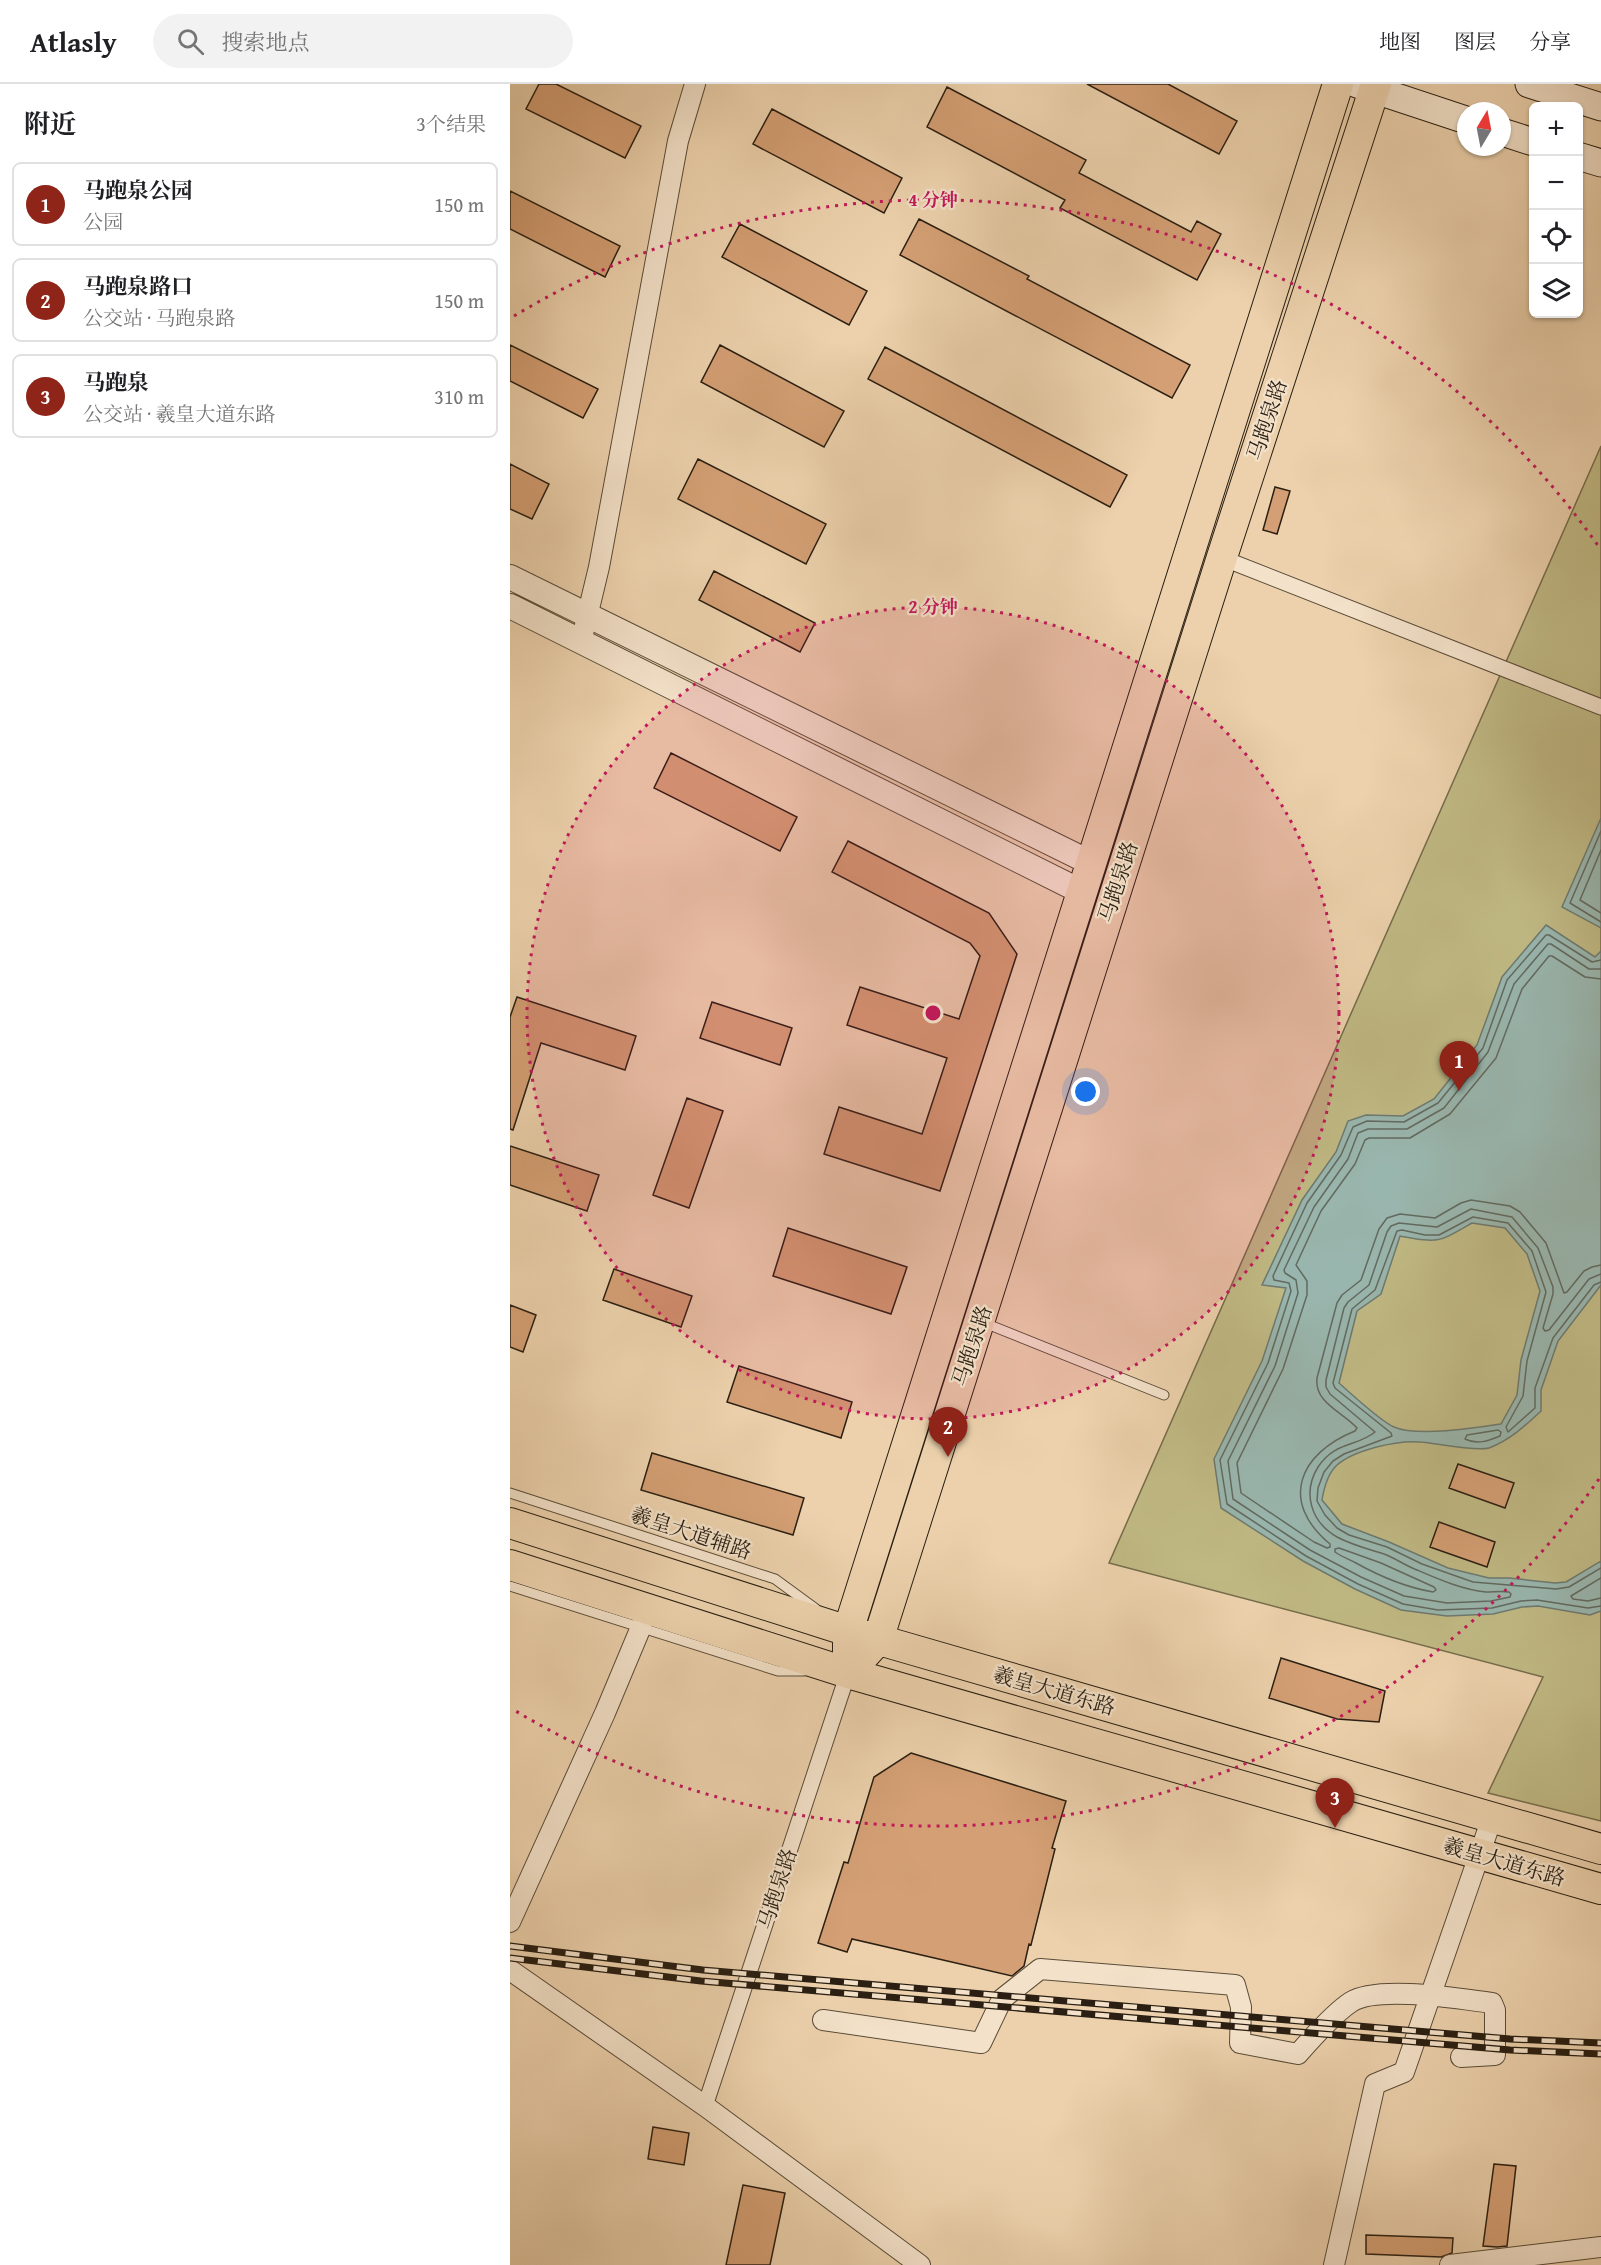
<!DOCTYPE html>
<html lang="zh">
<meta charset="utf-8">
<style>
body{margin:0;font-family:"Gentium Book Plus","Noto Serif SC",serif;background:#f2f2f2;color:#202124}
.controls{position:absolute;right:18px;top:18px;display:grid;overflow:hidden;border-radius:9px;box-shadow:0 2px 4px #0004}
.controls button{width:54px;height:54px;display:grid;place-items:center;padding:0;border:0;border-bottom:2px solid #e0e0e0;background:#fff;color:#202124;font:30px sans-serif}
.compass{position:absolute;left:947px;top:18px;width:54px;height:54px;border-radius:50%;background:#fff;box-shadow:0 2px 4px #0004;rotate:10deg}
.you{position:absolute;left:576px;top:1008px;width:21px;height:21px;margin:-15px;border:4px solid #fff;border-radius:50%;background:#1a73e8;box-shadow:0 0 0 9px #1a73e833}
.badge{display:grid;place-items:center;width:39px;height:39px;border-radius:50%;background:#8f2418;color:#fff;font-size:20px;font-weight:700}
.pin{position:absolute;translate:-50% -50px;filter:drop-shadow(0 2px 3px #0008)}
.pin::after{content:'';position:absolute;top:32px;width:21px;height:18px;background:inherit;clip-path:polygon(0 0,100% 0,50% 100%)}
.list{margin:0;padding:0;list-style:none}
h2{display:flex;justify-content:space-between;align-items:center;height:78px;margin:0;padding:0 24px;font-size:26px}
h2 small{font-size:20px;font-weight:400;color:#757577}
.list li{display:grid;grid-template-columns:39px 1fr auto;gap:18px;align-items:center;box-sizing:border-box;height:84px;margin:0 12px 12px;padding:0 12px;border:2px solid #e0e0e0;border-radius:9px}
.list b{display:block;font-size:22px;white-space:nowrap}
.list p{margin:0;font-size:20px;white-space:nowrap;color:#757577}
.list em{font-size:20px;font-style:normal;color:#757577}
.icon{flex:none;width:33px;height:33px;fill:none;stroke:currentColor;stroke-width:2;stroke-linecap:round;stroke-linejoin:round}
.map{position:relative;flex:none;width:1091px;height:2181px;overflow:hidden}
header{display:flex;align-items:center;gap:36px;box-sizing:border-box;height:84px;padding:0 30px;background:#fff;border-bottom:2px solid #e0e0e0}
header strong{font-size:28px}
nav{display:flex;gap:33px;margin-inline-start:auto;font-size:21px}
.search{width:420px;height:54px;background:#f2f2f2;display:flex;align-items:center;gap:15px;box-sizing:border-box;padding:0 21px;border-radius:33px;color:#757577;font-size:22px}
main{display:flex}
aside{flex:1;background:#fff}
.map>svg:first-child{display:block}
.green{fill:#c0b984;stroke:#756c4b;stroke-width:1.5}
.water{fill:#99b6ae;stroke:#6d7a70;stroke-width:1.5;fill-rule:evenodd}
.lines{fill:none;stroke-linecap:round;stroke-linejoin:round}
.shore{stroke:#626a60;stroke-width:1.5}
.building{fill:#d49f74;stroke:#2a1f12;stroke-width:1.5}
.service-casing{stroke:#5a4c38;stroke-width:11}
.pedestrian-casing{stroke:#5a4c38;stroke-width:17}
.minor-casing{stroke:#5a4c38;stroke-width:22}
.tertiary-casing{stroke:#5a4c38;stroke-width:26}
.secondary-casing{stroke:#2a1f12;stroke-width:29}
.primary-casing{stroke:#2a1f12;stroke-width:32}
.service{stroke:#f3e1c9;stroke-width:9}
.pedestrian{stroke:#f3e1c9;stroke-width:15}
.minor{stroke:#f3e1c9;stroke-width:20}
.tertiary{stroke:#f3e1c9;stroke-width:24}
.secondary{stroke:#f3e1c9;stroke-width:27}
.primary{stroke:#ecd1ac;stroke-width:30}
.rail-casing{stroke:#2a1f12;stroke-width:7}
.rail{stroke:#f3e1c9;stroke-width:4.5;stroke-dasharray:14;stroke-linecap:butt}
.ring{fill:none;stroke:#c2185b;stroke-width:3;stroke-dasharray:3 6}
.labels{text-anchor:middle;stroke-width:4.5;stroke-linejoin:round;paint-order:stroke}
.street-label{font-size:21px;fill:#2a1f12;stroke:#f3e1c9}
.centre{fill:#c2185b;stroke:#f3e1c9;stroke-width:3}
.ring-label{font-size:18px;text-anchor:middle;font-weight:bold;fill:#c2185b;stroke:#f3e1c9;stroke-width:4.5;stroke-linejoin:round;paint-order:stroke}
</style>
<header>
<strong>Atlasly</strong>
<div class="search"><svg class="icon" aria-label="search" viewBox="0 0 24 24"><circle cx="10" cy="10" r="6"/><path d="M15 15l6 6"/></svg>搜索地点</div>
<nav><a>地图</a><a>图层</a><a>分享</a></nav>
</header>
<main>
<aside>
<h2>附近<small>3个结果</small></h2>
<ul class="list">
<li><span class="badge">1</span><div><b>马跑泉公园</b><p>公园</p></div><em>150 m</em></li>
<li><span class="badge">2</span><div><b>马跑泉路口</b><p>公交站 · 马跑泉路</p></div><em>150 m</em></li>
<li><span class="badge">3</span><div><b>马跑泉</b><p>公交站 · 羲皇大道东路</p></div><em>310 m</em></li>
</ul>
</aside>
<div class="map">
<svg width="1091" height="2181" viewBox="0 0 1091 2181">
<rect width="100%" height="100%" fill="#ecd1ac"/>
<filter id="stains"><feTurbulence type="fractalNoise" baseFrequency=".00333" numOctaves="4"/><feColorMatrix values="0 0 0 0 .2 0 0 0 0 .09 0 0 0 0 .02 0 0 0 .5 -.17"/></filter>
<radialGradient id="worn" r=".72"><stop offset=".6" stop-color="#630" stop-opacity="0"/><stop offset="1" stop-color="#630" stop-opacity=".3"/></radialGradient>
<path class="green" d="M1091,362V1737L978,1709L1033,1593L599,1479Z"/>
<path class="water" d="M1091,734V844L1052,823Z
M1036,841L1085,873L1091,867V1201L1048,1257L1031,1306V1327C1015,1342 1000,1356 979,1364C965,1368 926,1359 910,1358C887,1356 843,1366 826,1382C817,1391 814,1404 812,1416L832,1440L879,1458L938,1484L979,1494H999L1045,1499L1056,1498L1091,1477V1527L1080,1531L1028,1522L1012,1523L983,1530L937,1532L891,1526L845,1505L793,1477L711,1424L704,1375L752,1277L776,1204L752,1201L792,1116L826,1068L838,1037L856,1031L893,1032L924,1015L967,961L992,893ZM962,1139L995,1144L1017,1170L1030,1207L1011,1276L1007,1311L991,1340C965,1344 907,1353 884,1343C872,1338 840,1309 829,1299L847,1227L871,1210L890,1152C930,1159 927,1159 962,1139Z"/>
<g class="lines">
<path class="shore" d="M1091,747L1060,819L1091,838
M1091,766L1070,816L1091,829
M1091,876L1082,878L1039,851H1036L997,896L973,964L928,1019L894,1038L857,1037L843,1043L831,1071L797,1119L763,1192L764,1196L779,1199L781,1207L758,1279L710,1376L717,1420L796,1472L848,1500L893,1520L928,1526L982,1524L1011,1517L1027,1516L1078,1524L1091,1522
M1091,885H1079L1041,860H1038L1004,900L978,968L934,1024L897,1045H858L848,1049L838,1075L804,1123L774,1186L775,1189L786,1196L788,1209L765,1282L718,1377L723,1415L800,1466L851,1493L894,1512L937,1519L981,1517L1000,1513L1001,1510L999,1508C992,1507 984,1508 976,1508C953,1506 928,1495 907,1486C896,1482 885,1474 874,1470C858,1465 842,1461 827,1453C801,1438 792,1409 808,1383C825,1357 847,1363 865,1348L820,1310L816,1303V1296L834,1224L838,1218L859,1201L877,1148L881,1142L889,1139L927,1143L961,1125L1002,1133L1028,1164L1043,1203V1210L1033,1244L1035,1247L1039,1246L1079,1195L1091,1190
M1091,895L1075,893L1042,872H1039L1012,905L986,974L940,1030L900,1054H859L855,1056L845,1080L811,1127L786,1181L797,1197V1211L773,1285L727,1379L731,1409L804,1458L817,1464L820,1463V1460C768,1417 790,1369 845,1347L847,1344C833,1328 804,1319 807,1294L827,1219L832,1211L851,1196L869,1145L877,1134L890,1130L925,1134L951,1119L961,1116L1000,1122L1010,1128L1036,1159L1054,1209L1057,1208L1074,1187L1082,1183L1091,1181
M1091,1198L1084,1201L1043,1254L1025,1304V1324L998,1348L996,1343L1013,1312L1017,1277L1036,1208L1022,1167L998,1139L963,1133L929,1151H915L892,1146L887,1147L865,1206L842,1225L823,1299L825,1304L881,1349L882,1352L834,1370L823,1377L814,1388L808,1404L807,1417L815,1431L827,1444L839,1451L877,1463L912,1480L963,1498L1046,1505L1059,1503L1091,1484
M988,1346L991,1348L990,1352C978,1357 967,1361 955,1355L957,1351Z
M829,1464L871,1479L924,1503L926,1506L923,1508C894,1503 871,1493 846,1479C839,1475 832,1473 825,1468V1465Z
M1091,1494L1061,1512L1063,1515L1078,1517L1091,1514"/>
</g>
<path class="building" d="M29,0H46L131,42L115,74L16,25Z
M577,0H658L727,37L709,70Z
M437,3L576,76L569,89L681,148L687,137L711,150L687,196L550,124L555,116L417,43Z
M262,25L392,94L374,129L243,60Z
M0,107L110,162L95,193L0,145Z
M409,135L519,192L517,195L680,281L662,314L390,171Z
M230,140L357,207L339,241L212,173Z
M0,261L88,305L73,334L0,297Z
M210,261L334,327L314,363L191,298Z
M375,263L617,391L600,423L358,295Z
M188,375L316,440L296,480L168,415Z
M0,380L39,400L22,435L0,425Z
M765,403L780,407L767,450L753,446Z
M204,487L305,539L290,568L189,516Z
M161,669L287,733L270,767L144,704Z
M338,757L479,829L507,870L430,1107L314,1070L329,1023L412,1050L437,974L337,941L350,903L449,935L470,872L460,859L322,788Z
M7,913L126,952L115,986L31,959L3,1046L0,1045V933Z
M202,918L282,944L270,981L190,954Z
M177,1014L213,1027L179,1124L143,1111Z
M0,1062L89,1091L77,1127L0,1101Z
M278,1144L397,1183L381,1230L263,1192Z
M104,1185L182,1212L171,1243L93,1216Z
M0,1221L26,1231L13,1268L0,1263Z
M229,1282L342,1318L331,1354L217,1318Z
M142,1369L294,1414L283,1451L131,1406Z
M948,1380L1004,1399L995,1424L939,1404Z
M929,1438L985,1458L977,1483L920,1463Z
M771,1574L875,1607L869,1638L827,1635L759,1614Z
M401,1669L556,1717L542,1764L545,1765L521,1861L519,1860L514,1882L502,1892L342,1855L337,1868L308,1859L334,1778L338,1779L364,1693Z
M143,2043L179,2049L174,2081L138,2075Z
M984,2080L1006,2082L997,2162L987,2163L973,2162Z
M233,2101L275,2109L260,2181H216Z
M856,2151L943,2154L942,2169L931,2173L856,2170Z"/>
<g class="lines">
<g class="service-casing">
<path id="service" d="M472,1238L654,1311
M0,1409L265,1495L306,1525
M0,1502L268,1587H294"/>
</g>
<g class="pedestrian-casing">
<path id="pedestrian" d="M707,472L1091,623
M195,2022L338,1589"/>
</g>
<g class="minor-casing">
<path id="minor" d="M71,558L89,483L168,57L185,0
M0,1838L95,1629L131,1543
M0,1886L195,2022L410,2181
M313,1936L471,1959L492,1915L530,1885L725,1901L731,1923L730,1959L788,1970C802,1954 824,1929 841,1918C868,1901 950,1915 982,1919L985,1926V1971L951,1973
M824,2181L865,2000L894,1988L982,1734
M940,2181L1091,2163"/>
</g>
<g class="tertiary-casing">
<path id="tertiary" d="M0,493L581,779
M0,522L572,808"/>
</g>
<g class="secondary-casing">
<path id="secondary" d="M847,0L956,36
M1019,0L1091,23
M992,48L1023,58
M1068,72L1091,79"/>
</g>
<g class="primary-casing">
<path id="primary" d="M0,1439L338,1547L1091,1765
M0,1481L338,1589L1091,1805
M338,1589L368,1556L712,473L866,0
M338,1589V1547L828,0"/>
</g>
<use href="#service" class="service"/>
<use href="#pedestrian" class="pedestrian"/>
<use href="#minor" class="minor"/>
<use href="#tertiary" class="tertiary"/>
<use href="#secondary" class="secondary"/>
<use href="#primary" class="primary"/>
<g class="rail-casing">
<path id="rail" d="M0,1862L193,1886L1000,1955L1091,1959
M0,1874L191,1897L1000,1966L1091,1970"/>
</g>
<use href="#rail" class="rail"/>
</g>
<circle cx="423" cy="929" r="406" fill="#c2185b" fill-opacity=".12"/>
<g class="ring">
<circle cx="423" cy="929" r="406"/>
<path d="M1089 1395A813 813 0 0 1 4 1626M4 232A813 813 0 0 1 1089 463"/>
</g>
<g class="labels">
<g class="street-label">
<text transform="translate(757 336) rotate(-72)" y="7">马跑泉路</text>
<text transform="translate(608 798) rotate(-72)" y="7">马跑泉路</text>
<text transform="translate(462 1262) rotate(-72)" y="7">马跑泉路</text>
<text transform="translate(181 1449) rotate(18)" y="7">羲皇大道辅路</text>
<text transform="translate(544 1607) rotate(16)" y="7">羲皇大道东路</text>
<text transform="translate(994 1778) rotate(16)" y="7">羲皇大道东路</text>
<text transform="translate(267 1805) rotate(-72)" y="7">马跑泉路</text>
</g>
</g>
<circle cx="423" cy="929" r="9" class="centre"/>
<g class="ring-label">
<text x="423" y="122">4 分钟</text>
<text x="423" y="529">2 分钟</text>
</g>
<rect width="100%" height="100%" filter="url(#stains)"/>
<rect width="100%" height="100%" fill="url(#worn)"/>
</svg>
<div class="controls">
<button>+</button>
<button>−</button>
<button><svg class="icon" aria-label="locate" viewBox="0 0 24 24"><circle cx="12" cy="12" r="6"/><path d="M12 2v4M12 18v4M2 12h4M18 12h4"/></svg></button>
<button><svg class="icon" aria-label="layers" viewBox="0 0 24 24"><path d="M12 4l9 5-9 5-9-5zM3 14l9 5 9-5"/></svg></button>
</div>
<svg class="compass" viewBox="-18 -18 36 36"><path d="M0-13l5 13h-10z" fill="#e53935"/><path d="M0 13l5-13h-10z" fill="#757577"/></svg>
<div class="you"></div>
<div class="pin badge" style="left:949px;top:1007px">1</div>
<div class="pin badge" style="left:438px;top:1373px">2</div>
<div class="pin badge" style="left:825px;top:1744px">3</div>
</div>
</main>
